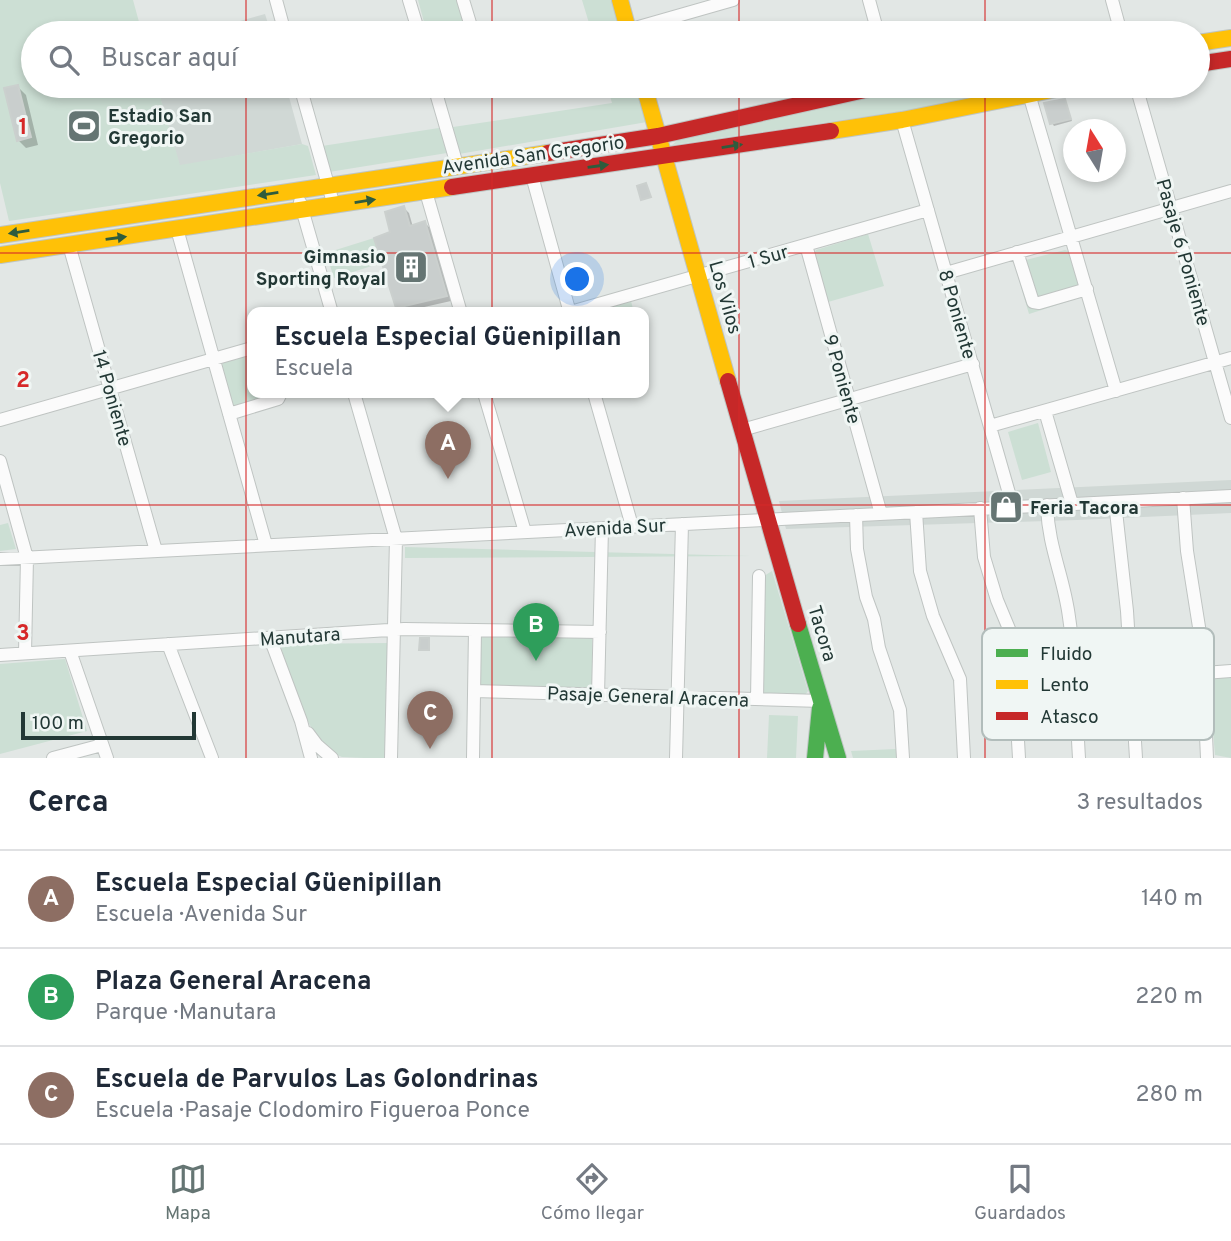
<!DOCTYPE html>
<html lang="es">
<meta charset="utf-8">
<style>
body{margin:0;font-family:Overpass,sans-serif;background:#f6f6f7;color:#1f2937}
.compass{position:absolute;left:1063px;top:119px;width:63px;height:63px;border-radius:50%;background:#fff;box-shadow:0 4px 10px #0003;rotate:349deg}
.scale{position:absolute;left:21px;bottom:18px;width:175px;box-sizing:border-box;padding-left:7px;border:4px solid #223835;border-top:0;font-size:19px;line-height:24px;white-space:nowrap;color:#223835;-webkit-text-stroke:5px #f0f6f4;paint-order:stroke}
.you{position:absolute;left:578px;top:280px;width:24px;height:24px;margin:-18px;border:5px solid #fff;border-radius:50%;background:#1a73e8;box-shadow:0 0 0 10px #1a73e833}
.badge{display:grid;place-items:center;width:46px;height:46px;border-radius:50%;background:#657573;color:#fff;font-size:23px;font-weight:700}
.pin{position:absolute;translate:-50% -58px;filter:drop-shadow(0 2px 4px #0008)}
.pin::after{content:'';position:absolute;top:37px;width:24px;height:21px;background:inherit;clip-path:polygon(0 0,100% 0,50% 100%)}
.popup{position:absolute;left:247px;top:307px;width:402px;height:91px;box-sizing:border-box;display:grid;place-content:center;border-radius:14px;background:#fff;filter:drop-shadow(0 2px 5px #0005);font-size:23px;white-space:nowrap;color:#747a83}
.popup b{font-size:26px;color:#1f2937}
.popup::after{content:'';position:absolute;left:50%;top:100%;margin-left:-14px;border:14px solid transparent;border-top-color:#fff}
.list{margin:0;padding:0;list-style:none}
h2{display:flex;justify-content:space-between;align-items:center;height:91px;margin:0;padding:0 28px;font-size:30px}
h2 small{font-size:23px;font-weight:400;color:#747a83}
.list li{display:grid;grid-template-columns:46px 1fr auto;gap:21px;align-items:center;box-sizing:border-box;height:98px;padding:0 28px;border-top:2px solid #e0e1e3}
.list b{display:block;font-size:26px;white-space:nowrap}
.list p{margin:0;font-size:23px;white-space:nowrap;color:#747a83}
.list em{font-size:23px;font-style:normal;color:#747a83}
.icon{flex:none;width:38px;height:38px;fill:none;stroke:currentColor;stroke-width:2;stroke-linecap:round;stroke-linejoin:round}
.map{position:relative;flex:none;width:1231px;height:758px;overflow:hidden}
.search{position:absolute;background:#fff;box-shadow:0 4px 10px #0003;left:21px;right:21px;top:21px;height:77px;display:flex;align-items:center;gap:18px;box-sizing:border-box;padding:0 24px;border-radius:38px;color:#747a83;font-size:26px}
.sheet{height:385px;background:#fff}
nav{display:flex;justify-content:space-around;align-items:center;box-sizing:border-box;height:98px;border-top:2px solid #e0e1e3;background:#fff;font-size:19px;color:#747a83}
nav a{display:grid;justify-items:center;gap:4px}
nav .on{color:#657573}
.map>svg:first-child{display:block}
.built{fill:#d0d8d5}
.green{fill:#ccdfd4}
.shadow{fill:#0003}
.building{fill:#c9cecd;stroke:#cbd0ce;stroke-width:2}
.lines{fill:none;stroke-linecap:round;stroke-linejoin:round}
.street-casing{stroke:#bfc4c2;stroke-width:14}
.fast-casing{stroke:#bec5c3;stroke-width:18}
.slow-casing{stroke:#bec5c3;stroke-width:18}
.jam-casing{stroke:#bec5c3;stroke-width:18}
.street{stroke:#fbfbfb;stroke-width:12}
.fast{stroke:#4caf50;stroke-width:16}
.slow{stroke:#ffc107;stroke-width:16}
.jam{stroke:#c62828;stroke-width:16}
.oneway{fill:#2f5c3d}
.grid{fill:none;stroke:#d62828;stroke-width:2;stroke-opacity:0.55}
.labels{text-anchor:middle;stroke-width:6;stroke-linejoin:round;paint-order:stroke}
.poi-label{font-size:19px;font-weight:bold;fill:#223835;stroke:#f0f6f4;text-anchor:start}
.street-label{font-size:19px;fill:#223835;stroke:#f0f6f4}
.key{fill:#f0f6f4;stroke:#b2bdbb;stroke-width:2}
.key-label{font-size:19px;fill:#223835}
.grid-label{font-size:23px;text-anchor:middle;font-weight:bold;fill:#d62828;stroke:#f0f6f4;stroke-width:6;stroke-linejoin:round;paint-order:stroke}
</style>
<div class="map">
<svg width="1231" height="758" viewBox="0 0 1231 758">
<rect width="100%" height="100%" fill="#e2e7e5"/>
<path class="built" d="M265,14L271,33H197Z
M157,86H286L302,144L179,166Z
M1231,480V513L1077,520L786,529L779,501Z"/>
<path class="green" d="M0,0H133L142,33H33V86H157L180,165L302,144L308,146L316,175L9,221L0,183Z
M418,0H458L467,33H427Z
M582,0H612L621,33H592Z
M607,86H636L647,122L459,154L453,127L612,103Z
M937,86H1049L971,101L672,145L678,140L696,134L900,91Z
M439,128L447,153L329,172L322,146Z
M868,234L884,286L828,302L814,254L816,250Z
M374,238L381,263L334,278L326,253Z
M1065,250L1068,251L1082,297L1029,314L1014,263Z
M631,301L634,313H590Z
M252,355V393H278L236,409L230,406L220,369L223,363Z
M1038,423L1051,472L1022,480L1008,432Z
M8,523L16,549L0,551V525Z
M405,547L750,556L405,558Z
M772,571L808,691L805,695L760,694L764,576Z
M480,635L592,637V688L479,686Z
M388,643L386,758C373,758 355,758 342,757C306,744 291,676 280,644Z
M65,659L87,731L0,754V664Z
M1216,674L1231,675V758L1215,755L1209,683Z
M769,715L798,716L796,758H767Z
M896,749L898,758H853L851,751Z"/>
<path class="shadow" d="M18,87L26,95L38,145L26,148L18,140Z
M1065,101L1072,121L1054,126L1052,123Z
M404,208L409,213L413,227L425,223L430,228L451,301L402,312L397,307L393,233Z"/>
<path class="building" d="M18,85L31,137L17,141L4,88Z
M1065,99L1071,119L1050,124L1044,103Z
M646,183L651,197L641,200L637,186Z
M404,206L410,226L425,221L447,296L396,308L374,238L390,232L385,212Z
M420,638H429V650H419Z"/>
<g class="lines">
<g class="street-casing">
<path id="street" d="M276,0L285,33
M409,0L419,33
M463,0L473,33
M869,0L878,33
M1112,0L1121,33
M628,30L733,0
M300,86L334,206
M434,86L457,165
M1136,86L1231,418
M1029,94L1116,391
M902,120L1013,507
M532,176L570,313
M426,192L461,313
M300,202L332,313
M177,229L266,545
M69,245L156,551
M806,245L881,514
M1017,252L1033,302L1039,303L1087,289
M946,273L1231,191
M567,313L928,210
M354,393L396,539L391,758
M484,393L525,532
M594,393L632,526
M1045,411L1072,504
M229,414L278,399L281,393
M0,420L252,348
M990,426L1231,358
M742,430L973,364
M0,461L27,558L25,653
M1183,498L1187,551L1202,646L1207,758
M1115,502L1127,611L1136,758
M1047,505C1048,547 1064,577 1069,617C1076,663 1076,711 1079,758
M980,508L984,557L997,600L1012,636L1019,758
M916,512L920,571L933,616L960,679L964,758
M856,515L857,549L866,597L874,619L879,648L900,710L903,758
M0,559L1231,496
M270,638L301,721L311,758
M168,644L212,758
M70,651L107,758
M0,655L404,629L600,632
M1204,673L1231,671
M474,691L821,701
M598,695L602,528
M757,699L759,576
M308,733L317,745L332,758
M53,758L102,745
M473,758L475,630
M676,758L682,524"/>
</g>
<g class="fast-casing">
<path id="fast" d="M798,624L838,758
M815,758L820,708"/>
</g>
<g class="slow-casing">
<path id="slow" d="M620,0L629,33
M1198,43L1231,38
M644,86L728,381
M831,131L902,120L1071,86
M0,235L548,153
M0,255L452,187"/>
</g>
<g class="jam-casing">
<path id="jam" d="M1198,64L1231,59
M548,153L658,136L883,86
M452,187L831,131
M728,381L798,624"/>
</g>
<use href="#street" class="street"/>
<use href="#fast" class="fast"/>
<use href="#slow" class="slow"/>
<use href="#jam" class="jam"/>
</g>
<defs><path id="oneway-solid" d="M-6-.8H1V-3.2L6.5 0L1 3.2V.8H-6Z" transform="scale(1.75)"/></defs>
<g class="oneway">
<use href="#oneway-solid" transform="translate(732 146) rotate(-9)"/>
<use href="#oneway-solid" transform="translate(598 166) rotate(-8)"/>
<use href="#oneway-solid" transform="translate(268 194) rotate(171)"/>
<use href="#oneway-solid" transform="translate(365 201) rotate(-9)"/>
<use href="#oneway-solid" transform="translate(19 232) rotate(171)"/>
<use href="#oneway-solid" transform="translate(116 238) rotate(-8)"/>
</g>
<path class="grid" d="M246,0V33M492,0V33M739,0V33M985,0V33M246,86V758M492,86V758M739,86V758M985,86V758M0,253H1231M0,505H1231"/>
<defs>
<g id="stadium-square" transform="scale(1.75)"><rect x="-9" y="-9" width="18" height="18" rx="4" fill="#657573" stroke="#f0f6f4"/><path d="M0-5a6.5 5 0 1 0 0 10a6.5 5 0 1 0 0-10ZM-3.5-1.8h7v3.6h-7Z" fill="#fff"/></g>
<g id="building-square" transform="scale(1.75)"><rect x="-9" y="-9" width="18" height="18" rx="4" fill="#657573" stroke="#f0f6f4"/><path d="M-4-6H4V6H1V3H-1V6H-4ZM-2.5-4.3h1.7v1.8h-1.7ZM.8-4.3h1.7v1.8H.8ZM-2.5-1h1.7V.8h-1.7ZM.8-1h1.7V.8H.8Z" fill="#fff"/></g>
<g id="shop-square" transform="scale(1.75)"><rect x="-9" y="-9" width="18" height="18" rx="4" fill="#657573" stroke="#f0f6f4"/><path d="M-5-2.5h2.3a2.7 3.5 0 0 1 5.4 0H5L5.5 6h-11ZM-1.5-2.5h3a1.5 2.3 0 0 0-3 0Z" fill="#fff"/></g>
</defs>
<g fill-rule="evenodd">
<use href="#stadium-square" x="84" y="126"/>
<use href="#building-square" x="411" y="267"/>
<use href="#shop-square" x="1006" y="507"/>
</g>
<g class="labels">
<g class="poi-label">
<text x="108" y="122">Estadio San<tspan x="108" dy="22">Gregorio</tspan></text>
<text x="386" y="263" text-anchor="end">Gimnasio<tspan x="386" dy="22">Sporting Royal</tspan></text>
<text x="1030" y="514">Feria Tacora</text>
</g>
<g class="street-label">
<text transform="translate(533 154) rotate(-8)" y="7">Avenida San Gregorio</text>
<text transform="translate(1184 252) rotate(74)" y="7">Pasaje 6 Poniente</text>
<text transform="translate(768 256) rotate(-16)" y="7">1 Sur</text>
<text transform="translate(726 297) rotate(74)" y="7">Los Vilos</text>
<text transform="translate(958 314) rotate(74)" y="7">8 Poniente</text>
<text transform="translate(843 379) rotate(74)" y="7">9 Poniente</text>
<text transform="translate(113 398) rotate(74)" y="7">14 Poniente</text>
<text transform="translate(615 527) rotate(-3)" y="7">Avenida Sur</text>
<text transform="translate(823 633) rotate(73)" y="7">Tacora</text>
<text transform="translate(300 636) rotate(-4)" y="7">Manutara</text>
<text transform="translate(648 696) rotate(2)" y="7">Pasaje General Aracena</text>
</g>
</g>
<rect x="982" y="628" width="232" height="112" rx="10" class="key"/>
<rect x="996" y="649" width="32" height="8" fill="#4caf50"/>
<rect x="996" y="680" width="32" height="9" fill="#ffc107"/>
<rect x="996" y="712" width="32" height="8" fill="#c62828"/>
<g class="key-label">
<text x="1040" y="660">Fluido</text>
<text x="1040" y="691">Lento</text>
<text x="1040" y="723">Atasco</text>
</g>
<g class="grid-label">
<text x="23" y="134">1</text>
<text x="23" y="387">2</text>
<text x="23" y="640">3</text>
</g>
</svg>
<svg class="compass" viewBox="-18 -18 36 36"><path d="M0-13l5 13h-10z" fill="#e53935"/><path d="M0 13l5-13h-10z" fill="#747a83"/></svg>
<div class="scale">100 m</div>
<div class="you"></div>
<div class="pin badge" style="left:448px;top:479px;background:#8d6e63">A</div>
<div class="popup"><b>Escuela Especial Güenipillan</b>Escuela</div>
<div class="pin badge" style="left:536px;top:661px;background:#2e9e5b">B</div>
<div class="pin badge" style="left:430px;top:749px;background:#8d6e63">C</div>
<div class="search"><svg class="icon" aria-label="search" viewBox="0 0 24 24"><circle cx="10" cy="10" r="6"/><path d="M15 15l6 6"/></svg>Buscar aquí</div>
</div>
<section class="sheet">
<h2>Cerca<small>3 resultados</small></h2>
<ul class="list">
<li><span class="badge" style="background:#8d6e63">A</span><div><b>Escuela Especial Güenipillan</b><p>Escuela · Avenida Sur</p></div><em>140 m</em></li>
<li><span class="badge" style="background:#2e9e5b">B</span><div><b>Plaza General Aracena</b><p>Parque · Manutara</p></div><em>220 m</em></li>
<li><span class="badge" style="background:#8d6e63">C</span><div><b>Escuela de Parvulos Las Golondrinas</b><p>Escuela · Pasaje Clodomiro Figueroa Ponce</p></div><em>280 m</em></li>
</ul>
</section>
<nav>
<a class="on"><svg class="icon" aria-label="map" viewBox="0 0 24 24"><path d="M3 6l6-2 6 2 6-2v14l-6 2-6-2-6 2zM9 4v14M15 6v14"/></svg>Mapa</a>
<a><svg class="icon" aria-label="directions" viewBox="0 0 24 24"><path d="M12 3l9 9-9 9-9-9zM9 14v-3h6M13 9l2 2-2 2"/></svg>Cómo llegar</a>
<a><svg class="icon" aria-label="saved" viewBox="0 0 24 24"><path d="M7 4h10v16l-5-4-5 4z"/></svg>Guardados</a>
</nav>
